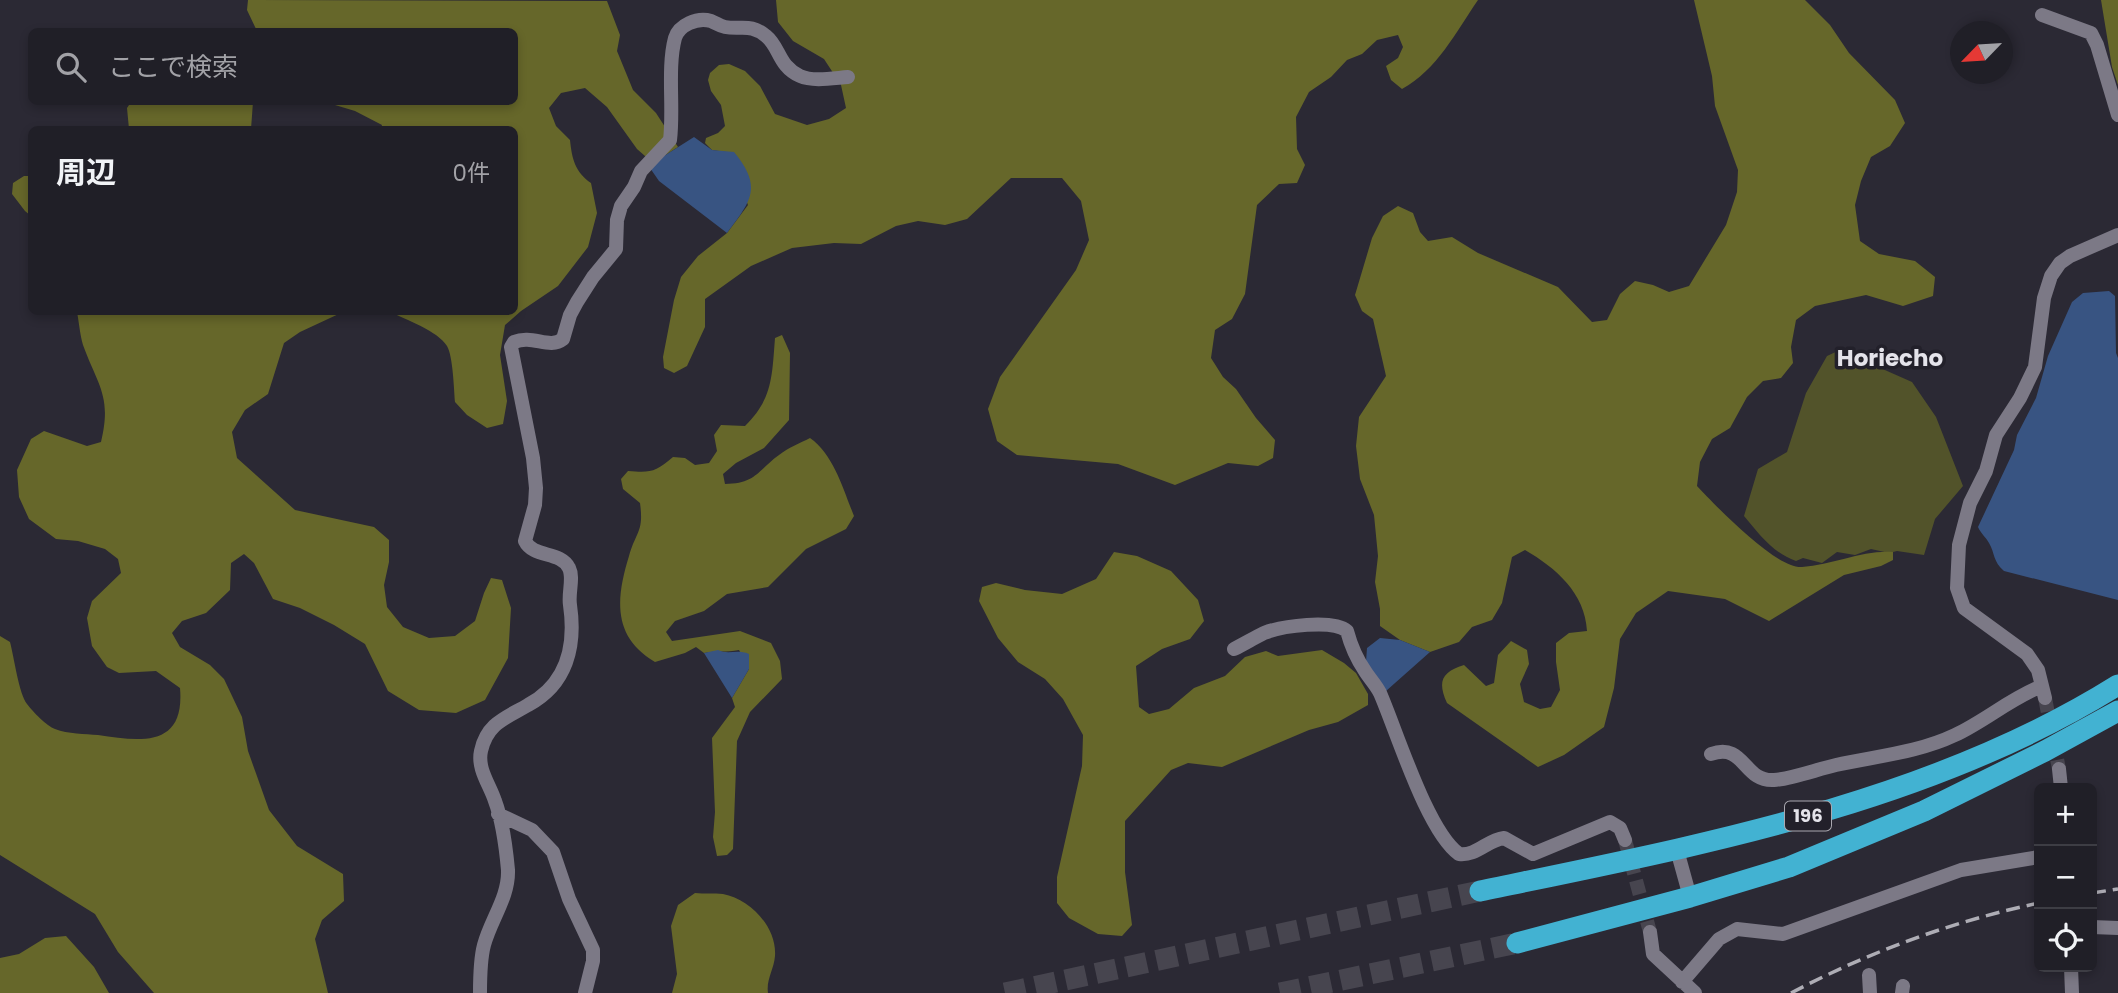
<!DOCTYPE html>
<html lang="ja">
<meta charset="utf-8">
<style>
body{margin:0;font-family:Poppins,"Noto Sans JP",sans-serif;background:#2d2c33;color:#f1f3f6}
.controls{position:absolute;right:21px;bottom:21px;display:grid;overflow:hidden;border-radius:10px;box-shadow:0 4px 10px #0003}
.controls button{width:63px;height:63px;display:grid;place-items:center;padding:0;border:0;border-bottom:2px solid #3d3d44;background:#201f27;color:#f1f3f6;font:35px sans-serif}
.compass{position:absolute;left:1950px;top:21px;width:63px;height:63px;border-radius:50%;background:#201f27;box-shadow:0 4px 10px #0003;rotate:245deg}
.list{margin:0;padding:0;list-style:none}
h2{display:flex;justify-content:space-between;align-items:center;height:91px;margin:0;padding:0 28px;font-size:30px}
h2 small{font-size:23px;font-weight:400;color:#a2a2a7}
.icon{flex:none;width:38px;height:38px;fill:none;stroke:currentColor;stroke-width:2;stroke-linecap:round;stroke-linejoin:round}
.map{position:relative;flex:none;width:2118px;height:993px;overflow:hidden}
.search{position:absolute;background:#201f27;box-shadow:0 4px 10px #0003;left:28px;top:28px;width:490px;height:77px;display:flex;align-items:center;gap:18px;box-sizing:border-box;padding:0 24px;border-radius:10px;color:#a2a2a7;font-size:26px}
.panel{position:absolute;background:#201f27;box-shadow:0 4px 10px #0003;left:28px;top:126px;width:490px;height:189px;border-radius:10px}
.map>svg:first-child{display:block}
.green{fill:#52532a}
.forest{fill:#66672a}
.water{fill:#385482}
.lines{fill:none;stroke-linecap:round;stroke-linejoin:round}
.minor-tunnel{stroke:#47454f;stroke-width:14;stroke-dasharray:14 7;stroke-linecap:butt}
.highway-tunnel{stroke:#47454f;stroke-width:21;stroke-dasharray:21 10;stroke-linecap:butt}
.minor{stroke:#7c7986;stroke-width:14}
.highway{stroke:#42b2d2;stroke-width:21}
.rail{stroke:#aeadb5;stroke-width:3.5;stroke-dasharray:14 7;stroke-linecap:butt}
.labels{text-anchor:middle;stroke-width:7;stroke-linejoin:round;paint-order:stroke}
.shield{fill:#22202a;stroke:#aaa8b0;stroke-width:2}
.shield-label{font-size:18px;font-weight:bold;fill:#e4e3ea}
.quarter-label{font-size:23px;font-weight:bold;fill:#e4e3ea;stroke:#22202a}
</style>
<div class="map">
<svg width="2118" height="993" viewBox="0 0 2118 993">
<rect width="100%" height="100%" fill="#2b2934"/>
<path class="green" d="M1842,349L1858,354L1869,363L1912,382L1936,417L1963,486L1935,519L1924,555L1897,551L1889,553L1871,549L1855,555L1837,552L1822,563L1803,558L1796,561C1773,553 1759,534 1744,516L1758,469L1787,452L1806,393L1827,356Z"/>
<path class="forest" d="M248,0L607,1L620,35L617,51L633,90L656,113L678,147L653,163L637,149L607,107L585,88L561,93L549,108L556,126L570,140C572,159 575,172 591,183L597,213L588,247L558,286L521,311L505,325L500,355L507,401L503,424L487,428L467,415L455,402C454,390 453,356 447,346C438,331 405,319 390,312H514V130L381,129L382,125L355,111L325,102H514V32L257,31L247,10Z
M776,0H1478C1456,32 1437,70 1402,89L1391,80L1386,66L1398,58L1403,47L1398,35L1377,40L1362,54L1347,60L1331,77L1309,92L1296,117L1297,149L1305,165L1297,183L1279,184L1257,205L1245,294L1232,319L1215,330L1211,358L1223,377L1236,389L1256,418L1275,440L1273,458L1258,466L1228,463L1175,485L1118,464L1017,455L997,441L988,409L1000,377L1076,270L1089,240L1081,201L1062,178H1011L967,219L945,225L918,221L896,226L861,244L834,243L792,248L751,266L705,299V327L687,366L674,373L664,368L663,357L674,300L681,277L698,256L727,233L748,205L726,152L712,150L705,143L706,138L718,133L725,126L721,105L711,91L708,80L710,73L719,65L729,64L745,71L760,86L775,114L807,125L829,119L846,108L841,85L824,59L793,41L778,22Z
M1694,0H1805L1830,25L1849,53L1895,100L1905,123L1890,146L1871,157L1861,181L1855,205L1860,241L1879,254L1915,261L1935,277L1933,296L1903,306L1866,295L1815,306L1796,320L1791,347L1793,363L1781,378L1763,381L1747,397L1730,428L1712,439L1700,462L1697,486C1716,506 1776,569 1802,567C1833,565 1862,550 1893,552V560L1881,566L1844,575L1769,621L1725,599L1668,591L1636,613L1620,639L1614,688L1604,727L1564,755L1538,767L1447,703C1437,681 1442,672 1464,665L1486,686L1494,683L1498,655L1511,641L1527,650L1529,664L1520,684L1524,702L1540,709L1551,707L1560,690L1556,662V643L1569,633L1587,631C1585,593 1556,568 1525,550L1512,557L1502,603L1492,620L1472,627L1459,642L1430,652L1400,640L1380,626V609L1375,582L1378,556L1374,515L1360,479L1356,446L1359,417L1386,376L1373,319L1362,311L1355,295L1372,238L1383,216L1398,206L1413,213L1420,232L1428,241L1452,237L1478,253L1558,287L1592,322L1607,320L1620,294L1635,281L1653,285L1669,292L1689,286L1726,225L1737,192L1738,170L1715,106L1712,76Z
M2101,0H2118V85L2112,67Z
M131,102H253L251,129H129L127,108Z
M24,176H31V216L25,211L12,194L13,183Z
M77,312H350H343L300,332L284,343L268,394L245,410L232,432L237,458L295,510L374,527L389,540V562L384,585L387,607L403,627L429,638L455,636L475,621L484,593L491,578L502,580L511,608L508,658L485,700L456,713L419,710L388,691L365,644L334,625L300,608L273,599L254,563L244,554L231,563L230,590L206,613L182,621L172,633L180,647L210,665L224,679L242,717L248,751L269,810L297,846L343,874L344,901L322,920L315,939L328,993H154L118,952L95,914L0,855V636L10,642C14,657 19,694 27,704C33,712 47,726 55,729C68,734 85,734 98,735C142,742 185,747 180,688L156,671L119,673L107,667L92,646L87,618L92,601L121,573L118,559L105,549L78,541L56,539L29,519L19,497L17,470L31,439L44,431L87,446L101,442C112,396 98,386 83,345C80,335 79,322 77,312Z
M782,335L790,353L789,420L764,448L736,463L723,474L725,484C756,484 758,470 779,455C788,448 800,443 810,438C834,455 843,489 854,516L846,529L806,549L768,587L727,594L704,611L675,621L666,632L672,641L740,631L771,643L780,661L782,679L750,712L737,741L733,849L727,855L717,856L713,837L715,812L712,738L735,707L732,698L749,669L739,650C726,653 717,650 704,653L696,647L685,653L655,662C612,637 616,598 629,556C636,531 644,532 640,503L623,489L621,479L628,471C651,473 655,472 673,457L685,458L695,465L709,463L717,451L714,435L721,425L745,426C773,399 772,375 775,338Z
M1114,552L1137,556L1171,571L1198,600L1204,621L1190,639L1162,649L1136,666L1139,707L1149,714L1169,709L1194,688L1225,676L1245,657L1266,651L1278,656L1322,650L1344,663L1356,673L1368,694V705L1338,722L1309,730L1222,767L1188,763L1171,770L1125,821V872L1132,925L1122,936L1098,934L1069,918L1057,903V877L1082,766L1083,735L1063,699L1045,679L1018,662L998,638L979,601L982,587L996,583L1025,590L1062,594L1096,579Z
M695,893C704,894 714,893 723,894C750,899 777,927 775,956C774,969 766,980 768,993H672L677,974L671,926L678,905Z
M66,936L94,967L109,993H0V958L19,954L45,938Z"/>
<path class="water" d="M694,137L712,150L734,152C763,187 751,201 727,233L659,181L650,168L653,163Z
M2109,291L2115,296L2116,353L2118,358V600L2004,571C1993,562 1995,553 1989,543C1986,537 1981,534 1978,527L2014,450L2017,435L2036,398L2048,356L2072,302L2083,293Z
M1380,638L1400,640L1430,652L1386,691L1366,662L1367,648Z
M718,650C728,655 737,649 749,654V669L732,698L704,653Z"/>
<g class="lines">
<path class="minor-tunnel" d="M2045,698L2059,769
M1625,840L1650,932"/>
<path class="highway-tunnel" d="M1005,993L1480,891
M1280,993L1517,943"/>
<path class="minor" d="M2042,15L2091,33L2097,45L2118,115
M1234,649C1244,644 1254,638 1264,633C1282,626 1333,619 1347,631C1351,646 1356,658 1365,671C1370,679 1376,685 1380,693C1397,732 1427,831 1459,854C1477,856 1487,840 1504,838L1533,854L1610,822L1620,828L1625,840
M2045,698L2038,670L2027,654L1964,608L1957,588L1959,545L1970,503L1986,471L1996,435L2020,398L2035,367L2044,298L2051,276L2060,263L2070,256L2118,235
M1711,754C1745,742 1743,782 1774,780C1791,779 1818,769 1836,765C1876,756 1917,753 1955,735C1985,721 2011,698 2042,686
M2059,769L2061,788
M498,814L532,830L553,852L569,899L593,950V961L585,993
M1677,850L1690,897
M2092,927L2118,928
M1650,932L1653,954L1695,993
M2071,967L2072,993
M1869,975L1870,993
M1682,982L1719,939L1737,929L1783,934L1961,870L2039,857
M480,993C480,977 480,960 484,945C491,919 509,897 508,870C506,848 503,822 495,801C490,785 477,769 481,751C487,723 506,718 528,705C567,684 576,646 570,605C568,593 574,578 569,568C561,551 533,558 525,541L535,505L536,488L533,458L511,347L514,342C533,334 549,350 563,339L570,315L577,302L593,277L616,249L617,220L621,206L634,187L641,171L670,140C674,109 667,68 675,38C679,25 697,17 711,21C716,23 720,26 725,27C741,30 751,23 766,36C780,47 778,66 800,76C813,82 834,78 848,77
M1902,993L1903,986"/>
<path class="highway" d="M1480,891C1696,846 1928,804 2118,685
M1517,943L1690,897L1789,867L1924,811L2045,751L2118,711"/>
<path class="rail" d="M2092,893L2118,889
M1791,993C1869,952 1953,921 2039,903"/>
</g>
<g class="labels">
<rect class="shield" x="1785" y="801.5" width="46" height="29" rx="5"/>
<g class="shield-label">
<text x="1808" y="822">196</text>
</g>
<g class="quarter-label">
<text x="1890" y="366">Horiecho</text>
</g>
</g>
</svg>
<div class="controls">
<button>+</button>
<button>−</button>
<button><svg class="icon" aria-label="locate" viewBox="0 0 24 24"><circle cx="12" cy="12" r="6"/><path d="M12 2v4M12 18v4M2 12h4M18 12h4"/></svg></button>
</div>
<svg class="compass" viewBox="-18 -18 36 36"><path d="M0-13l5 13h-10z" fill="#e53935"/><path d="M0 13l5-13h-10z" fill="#a2a2a7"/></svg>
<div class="search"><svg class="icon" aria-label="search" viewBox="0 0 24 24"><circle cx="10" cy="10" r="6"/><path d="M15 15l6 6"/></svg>ここで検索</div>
<section class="panel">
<h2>周辺<small>0件</small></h2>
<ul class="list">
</ul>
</section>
</div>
